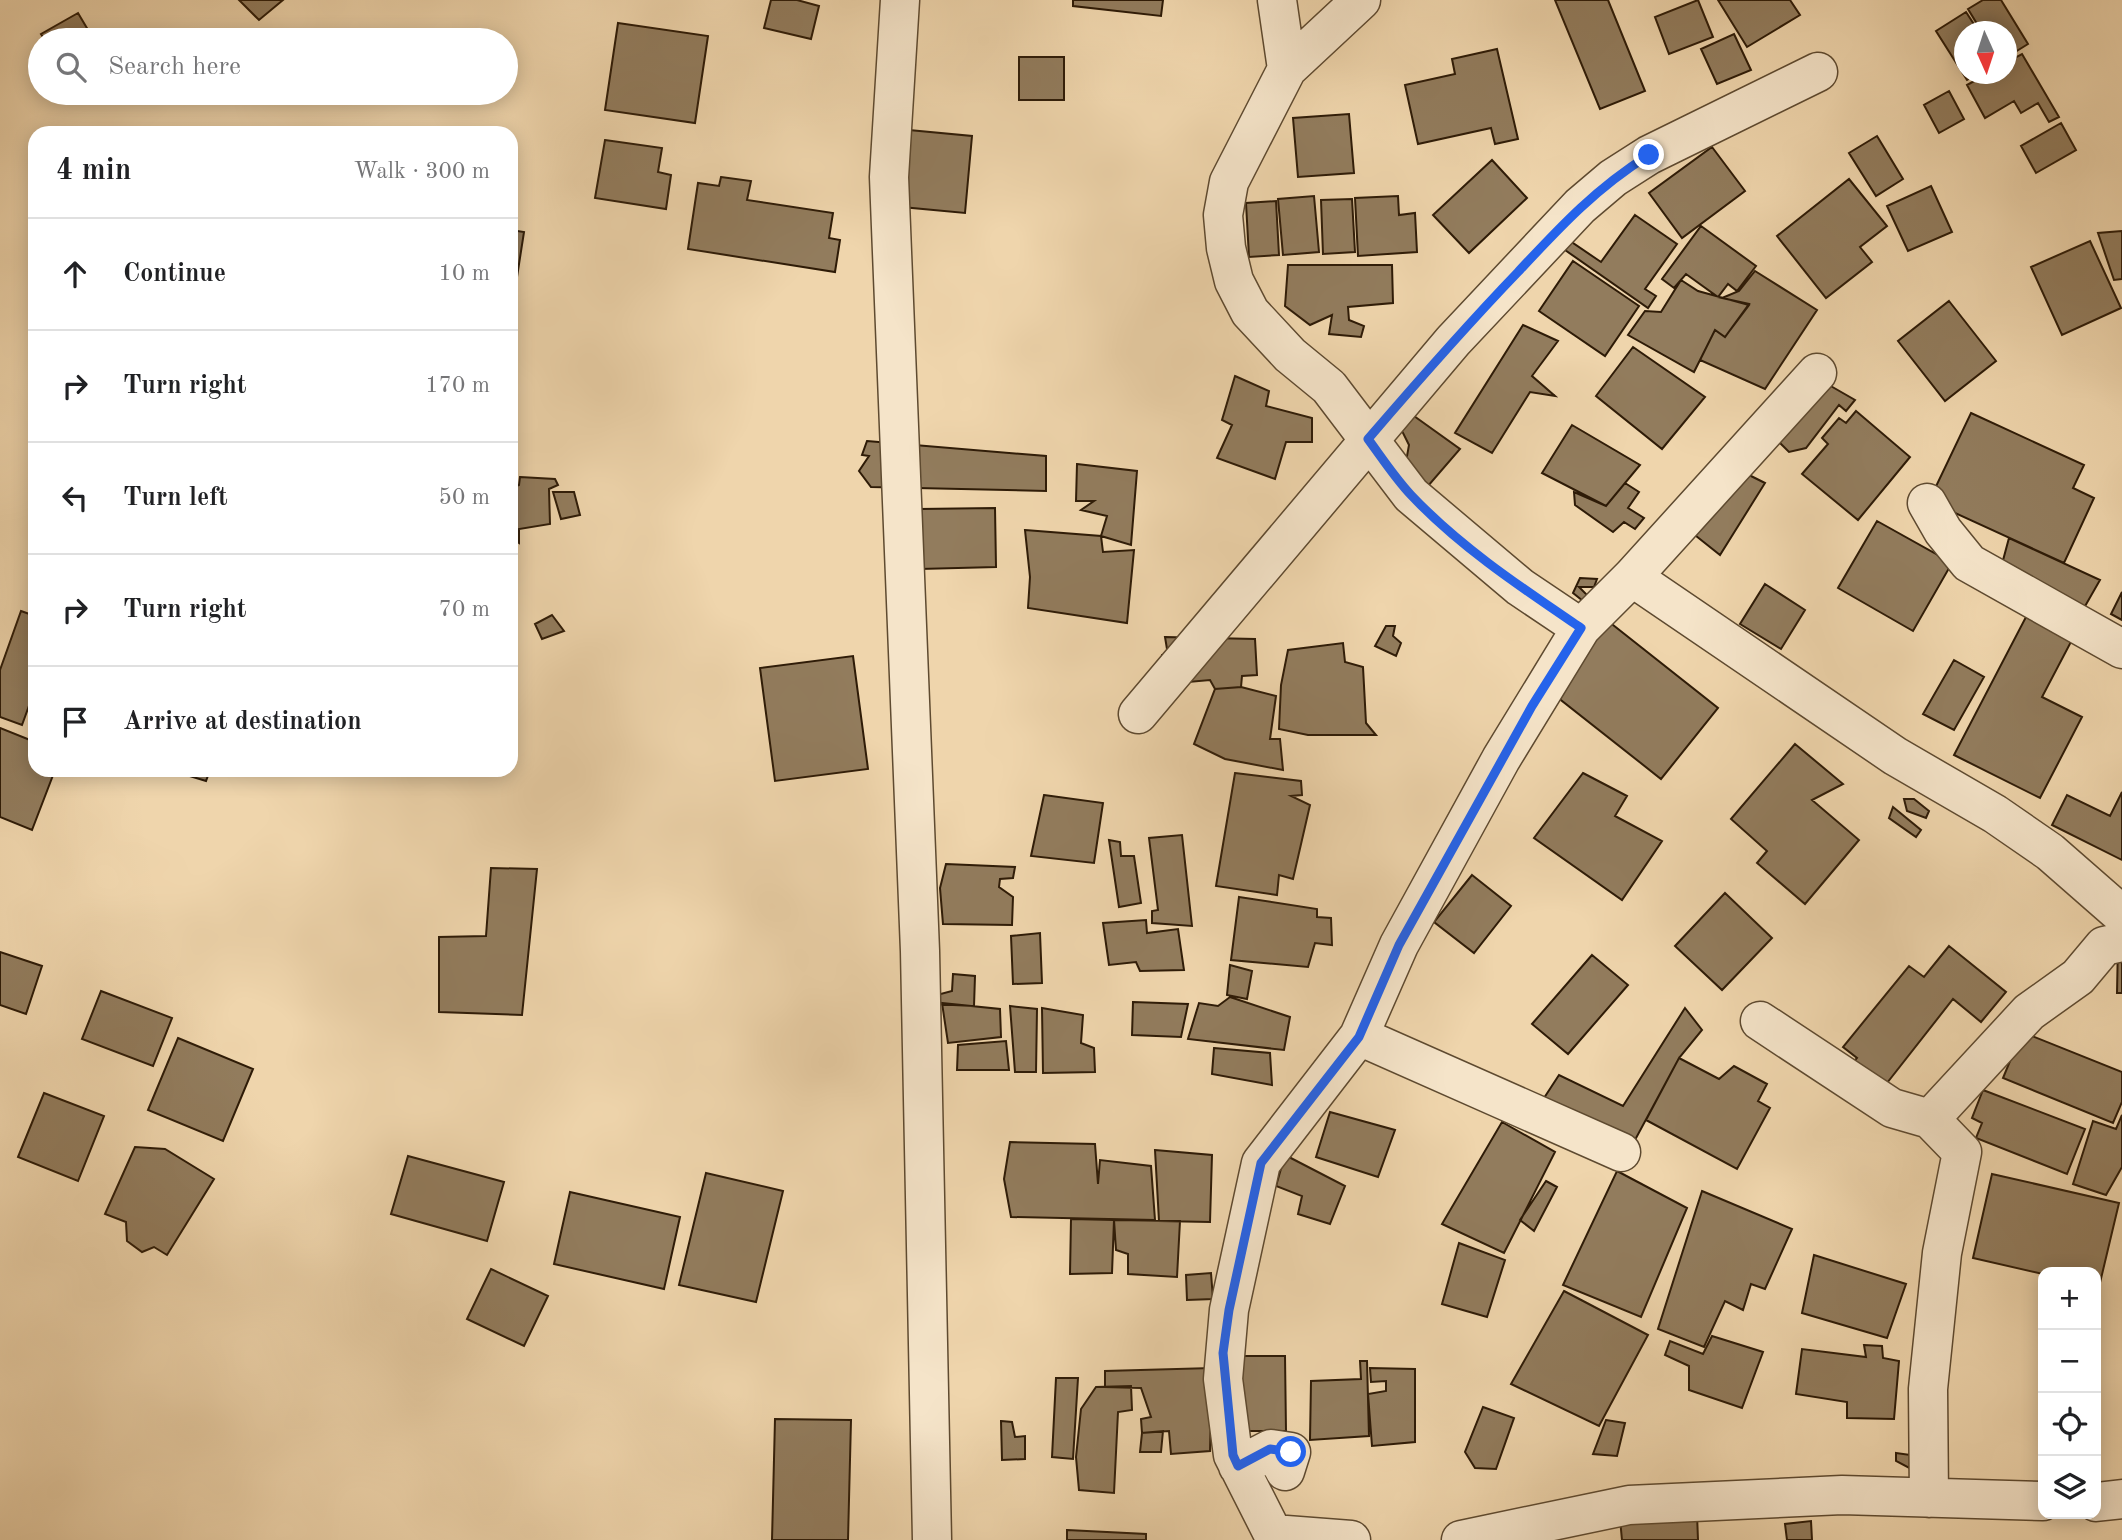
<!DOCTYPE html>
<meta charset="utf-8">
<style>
body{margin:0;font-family:"Old Standard TT",serif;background:#f2f2f2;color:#202124}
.controls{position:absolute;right:21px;bottom:21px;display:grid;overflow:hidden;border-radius:14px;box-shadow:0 4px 18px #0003}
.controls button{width:63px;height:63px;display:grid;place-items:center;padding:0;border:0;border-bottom:2px solid #e0e0e0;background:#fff;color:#202124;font:35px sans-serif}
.compass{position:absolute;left:1954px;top:21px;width:63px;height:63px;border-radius:50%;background:#fff;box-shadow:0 4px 18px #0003;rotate:177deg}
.stop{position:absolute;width:21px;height:21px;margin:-16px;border:5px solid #2563eb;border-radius:50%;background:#fff}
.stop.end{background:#2563eb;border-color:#fff;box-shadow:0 2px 7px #0008}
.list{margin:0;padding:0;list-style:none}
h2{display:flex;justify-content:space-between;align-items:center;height:91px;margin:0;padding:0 28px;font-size:30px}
h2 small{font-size:23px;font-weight:400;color:#757577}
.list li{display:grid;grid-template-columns:46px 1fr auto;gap:21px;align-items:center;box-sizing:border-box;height:112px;padding:0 28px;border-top:2px solid #e0e0e0}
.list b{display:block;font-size:26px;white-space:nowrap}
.list em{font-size:23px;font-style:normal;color:#757577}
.icon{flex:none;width:38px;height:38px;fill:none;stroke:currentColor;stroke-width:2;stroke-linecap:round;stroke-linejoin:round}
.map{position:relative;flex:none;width:2122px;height:1540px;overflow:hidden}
.search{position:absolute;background:#fff;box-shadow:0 4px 18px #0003;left:28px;top:28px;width:490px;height:77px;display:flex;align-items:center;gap:18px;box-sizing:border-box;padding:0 24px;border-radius:38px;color:#757577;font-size:26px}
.panel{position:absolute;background:#fff;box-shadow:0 4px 18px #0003;left:28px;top:126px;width:490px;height:651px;border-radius:21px}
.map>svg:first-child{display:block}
.building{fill:#927c5d;stroke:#2e1b07;stroke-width:2}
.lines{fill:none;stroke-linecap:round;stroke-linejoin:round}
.minor-casing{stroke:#5e4a30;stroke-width:41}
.minor{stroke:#f5e4c9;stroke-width:38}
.route{stroke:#2563eb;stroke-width:9}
</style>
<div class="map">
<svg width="2122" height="1540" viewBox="0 0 2122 1540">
<rect width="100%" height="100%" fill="#efd5ac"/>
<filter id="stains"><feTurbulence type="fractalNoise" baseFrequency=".00286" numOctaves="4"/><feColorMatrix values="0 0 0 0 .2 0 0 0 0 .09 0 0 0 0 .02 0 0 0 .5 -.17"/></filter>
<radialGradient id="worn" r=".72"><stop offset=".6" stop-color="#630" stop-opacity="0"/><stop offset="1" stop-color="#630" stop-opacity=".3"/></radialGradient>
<path class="building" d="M239,0H283L259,20Z
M771,0H797L819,6L811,39L764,28Z
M1073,0H1163L1161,16L1073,6Z
M1555,0H1608L1645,91L1600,109Z
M1698,0L1713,37L1669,54L1655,17Z
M1718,0H1790L1800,15L1747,47Z
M1983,0H2001L2028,44L2007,57V32H1982L1968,9Z
M1966,12L1979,32H1965V74H1977L1967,80L1936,31Z
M78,13L94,40H45L41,34Z
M618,23L708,36L695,123L605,110Z
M1734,34L1751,70L1717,84L1701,49Z
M1497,49L1518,139L1495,144L1491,128L1418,144L1405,85L1455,74L1452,59Z
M2022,54L2059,117L2049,122L2038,103L2021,113L2014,101L1985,118L1967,85L1987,74H2007V62Z
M1019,57H1064V100H1019Z
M1949,91L1964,119L1939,133L1924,105Z
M1349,114L1354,173L1298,177L1293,118Z
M2061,123L2076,150L2036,173L2021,146Z
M909,130L972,136L965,213L902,207Z
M1877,136L1903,179L1876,196L1849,153Z
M605,140L662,148L658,172L671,175L666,209L595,198Z
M1712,147L1745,191L1682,238L1649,193Z
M1492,160L1527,198L1469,253L1433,215Z
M721,177L751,181L747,200L833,213L829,238L840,240L835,272L688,249L698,183L719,186Z
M1849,179L1887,226L1860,247L1872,262L1826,298L1777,236Z
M1931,186L1952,232L1908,251L1887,206Z
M1314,196L1319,252L1283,255L1278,199Z
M1398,196L1399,215L1415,213L1417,252L1358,256L1355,198Z
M1352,199L1355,252L1323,254L1321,200Z
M1276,201L1279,255L1249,257L1246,203Z
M1635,215L1677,244L1645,289L1656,296L1648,308L1565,250L1570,241L1601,262Z
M1701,226L1756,266L1737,291L1728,284L1718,297L1686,274L1674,288L1662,279Z
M511,230L524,232L517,277L511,276Z
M2122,231V279L2114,280L2098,233Z
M2090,241L2121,308L2062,335L2031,267Z
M1573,261L1639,306L1605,356L1539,311Z
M1288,265H1392L1393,303L1348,307L1349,320L1364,326L1361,337L1329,334L1332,315L1310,325L1285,306Z
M1755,271L1817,310L1765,389L1700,360L1715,330L1725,337L1749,304L1722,298L1739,291Z
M1681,280L1698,291L1749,305L1725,337L1715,330L1694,372L1628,335L1645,311L1661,312Z
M1949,301L1996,361L1945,401L1898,341Z
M1523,325L1558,341L1532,376L1555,396L1530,392L1492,453L1455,433Z
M1633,347L1705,397L1662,449L1596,396Z
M1235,376L1269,391L1266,406L1312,418V442H1286L1275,479L1217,458L1232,425L1222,420Z
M1822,381L1855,400L1846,411L1839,405L1806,448L1789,452L1773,436Z
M1856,411L1910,457L1858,520L1802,474L1828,444L1822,438L1839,418L1846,423Z
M1971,413L2084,465L2073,488L2094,498L2064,563L1929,501Z
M1414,416L1460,449L1428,486L1404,473L1409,445L1402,431Z
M1572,425L1640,465L1606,506L1542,473Z
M867,441L1046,456V491L871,487L859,471L869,456L862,455Z
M1077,464L1137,471L1131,545L1101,536L1107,516L1081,510L1094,501H1076Z
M1743,472L1765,483L1720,555L1686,528Z
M520,477L555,479L558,485L549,489L550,524L519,529V543L511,538V488L519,485Z
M1625,483L1639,492L1628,508L1644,518L1635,529L1624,522L1613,532L1575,505L1574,492L1606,506Z
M553,492H574L580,515L561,519Z
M995,508L996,567L920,569L919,509Z
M1877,521L1952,563L1913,631L1838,588Z
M1025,530L1101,536L1103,552L1134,550L1127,623L1028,608L1030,577Z
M2009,538L2100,580L2080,615L1998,579Z
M1580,578L1597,579L1594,587H1579L1589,597L1583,601L1573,593Z
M1765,584L1805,610L1781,649L1740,624Z
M2122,592V620L2111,614Z
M21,611L35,616V689L22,725L0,717V670Z
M552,615L564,631L542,639L535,624Z
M2027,615L2073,638L2042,697L2082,717L2040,798L1954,755Z
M1608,621L1718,708L1661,779L1552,693Z
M1386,626H1395L1393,636L1401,643L1396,656L1375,646Z
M1165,637L1255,639L1257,675L1242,676L1241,687L1215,689L1210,680L1177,683L1162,676V655H1168Z
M1343,643L1345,662L1363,667L1366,723L1376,735H1308L1279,729L1281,685L1288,650Z
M853,656L868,769L775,781L760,668Z
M1954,660L1984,677L1954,730L1923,714Z
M1241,687L1276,696L1270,739H1280L1283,770L1225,759L1194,744L1215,689Z
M0,728L35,742V770H55L32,830L0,817Z
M1795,744L1843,784L1812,800L1859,840L1805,904L1757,863L1767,851L1731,819Z
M170,770H210L206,781Z
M1235,773L1301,781L1302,795L1291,796L1310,805L1293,879L1279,875L1277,895L1216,886Z
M1583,773L1627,796L1615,816L1662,841L1622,900L1534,838Z
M2122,792V860L2052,825L2067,795L2110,816Z
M1044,795L1103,803L1094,863L1031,856Z
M1904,799H1914L1929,811L1926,818L1907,811Z
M1893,807L1921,830L1916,837L1889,818Z
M1182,835L1192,926L1152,923V911L1158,910L1149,838Z
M1109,840L1120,842L1121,856H1134L1141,903L1119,907Z
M946,864L1015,867L1013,878L1000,879L999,887L1013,897L1012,925L943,924L940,888Z
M491,868L537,869L522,1015L439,1012V937L486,936Z
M1472,875L1511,906L1474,953L1434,922Z
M1725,893L1772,938L1722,990L1675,946Z
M1239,897L1317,909V917L1331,918L1332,945L1315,943L1308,967L1231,960Z
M1146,920L1147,933L1178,929L1184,970L1140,971L1136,962L1109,965L1103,923Z
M1040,933L1042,983L1013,984L1011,936Z
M2118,943H2122V993H2117Z
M1949,946L2006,992L1981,1022L1953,999L1876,1097L1842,1075L1857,1058L1843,1047L1909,966L1924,977Z
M0,952L42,966L26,1014L0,1005Z
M1592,955L1628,985L1568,1054L1532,1024Z
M1230,965L1252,971L1247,999L1227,995Z
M953,974L975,976L974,1006L932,1004L933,996L952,991Z
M101,991L172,1018L153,1066L82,1039Z
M1230,997L1290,1017L1284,1050L1188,1039L1199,1003L1218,1006Z
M1133,1002L1188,1004L1181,1037L1132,1035Z
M942,1003L1000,1009L1001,1037L948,1043Z
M1010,1006L1037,1009L1036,1072H1015Z
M1042,1008L1083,1015L1081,1043L1094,1048L1095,1072L1043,1073Z
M1685,1008L1702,1030L1679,1058L1635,1140L1544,1098L1559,1075L1623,1106Z
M2022,1032L2122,1072V1102L2113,1123L2003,1078Z
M178,1038L253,1069L223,1141L148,1110Z
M1006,1041L1009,1070H957L958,1045Z
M1214,1048L1270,1053L1272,1085L1212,1074Z
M1679,1058L1719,1079L1734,1066L1767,1084L1758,1101L1770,1108L1737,1169L1646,1120Z
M1983,1090L2085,1129L2067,1174L1976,1138L1982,1123L1972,1118Z
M44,1093L104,1116L78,1181L18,1157Z
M1330,1112L1395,1130L1378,1177L1316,1157Z
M2122,1115V1167L2106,1195L2073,1184L2093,1121L2116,1129Z
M1502,1122L1555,1152L1504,1253L1442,1224Z
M1010,1142L1095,1144L1098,1184L1100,1160L1151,1166L1155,1220L1011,1217L1004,1179Z
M135,1147L165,1149L214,1179L167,1255L154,1247L142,1252L127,1241L126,1222L105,1214Z
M1155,1150L1212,1155L1210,1222L1159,1221Z
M1285,1155L1345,1186L1330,1224L1298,1214L1302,1196L1276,1186Z
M408,1156L504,1182L487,1241L391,1214Z
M1617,1171L1687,1208L1641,1317L1563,1285Z
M706,1173L783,1191L756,1302L679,1285Z
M1992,1174L2119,1203L2099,1287L2096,1286V1272L2043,1274L1973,1258Z
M1546,1181L1557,1187L1534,1231L1520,1220Z
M1702,1191L1792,1229L1765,1289L1751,1284L1743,1310L1725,1301L1704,1347L1658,1329Z
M570,1192L680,1217L664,1289L554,1264Z
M1071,1219L1114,1220L1112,1273L1070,1274Z
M1114,1220L1180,1221L1177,1277L1128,1274V1254L1116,1250Z
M1459,1243L1505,1260L1487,1317L1442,1304Z
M1814,1255L1906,1284L1887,1338L1802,1313Z
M491,1269L548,1296L524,1346L467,1319Z
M1211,1273L1213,1299L1187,1300L1186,1275Z
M1564,1291L1648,1335L1599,1426L1511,1384Z
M1712,1336L1763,1352L1742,1408L1689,1390V1366L1665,1355L1670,1341L1703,1354Z
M1864,1345L1882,1346L1883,1358L1899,1361L1894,1419L1847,1418V1402L1796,1394L1802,1349L1866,1357Z
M1236,1356H1285L1286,1431H1236Z
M1360,1361H1367L1369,1436L1310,1440L1311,1381L1361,1379Z
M1212,1368L1210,1451L1171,1454L1169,1431L1142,1433L1141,1419L1151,1417L1141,1388L1105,1387V1371Z
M1370,1368L1415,1369V1442L1372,1446L1368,1394L1386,1391V1381L1371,1382Z
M1056,1378H1078L1073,1459L1052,1457Z
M1131,1386L1132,1410L1118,1412L1114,1493L1079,1490L1076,1457L1081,1409L1096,1387Z
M1483,1407L1514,1418L1496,1469L1475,1468L1465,1452Z
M775,1419L851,1420L848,1540H772Z
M1606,1420L1625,1423L1617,1456L1593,1454Z
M1001,1421L1012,1422L1015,1437L1025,1436V1459L1002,1460Z
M1163,1431L1161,1452H1140L1142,1433Z
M1896,1453L1918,1456L1915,1471L1896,1461Z
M1697,1514L1698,1540H1622L1620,1519Z
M1811,1521L1812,1540H1787L1785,1524Z
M1067,1530L1146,1534V1540H1067Z"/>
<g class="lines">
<g class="minor-casing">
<path id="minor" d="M900,0L889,177L920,951L932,1540
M1277,0L1287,69
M1361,0L1287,69L1229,182L1223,215L1226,248L1234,281L1250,312L1290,355L1329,387L1411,495L1520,587L1581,628
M1927,503L1943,531L1969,563L2122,649
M1632,577L1895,756L1995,814L2050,852L2122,915
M1138,714L1453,341L1580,206L1613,178L1649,155L1818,72
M1760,1021L1892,1108L1930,1119
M1359,1036L1621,1152
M1271,1449L1291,1452L1285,1471L1274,1451L1238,1466Z
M1929,1498L1928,1389L1942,1253L1962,1152L1930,1119L2029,1012L2078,977L2104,946L2122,942
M2096,1502L2122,1499
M1351,1540L1273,1534L1233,1455L1223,1379L1229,1310L1261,1163L1359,1036L1399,945L1501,759L1581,628L1632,577L1817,373
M1461,1540L1629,1505L1842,1495L2043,1501"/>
</g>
<use href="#minor" class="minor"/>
</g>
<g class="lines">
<path class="route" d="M1291,1452L1270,1449L1238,1466L1233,1455L1223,1353L1229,1310L1261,1163L1359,1037L1399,945L1532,706L1581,628C1522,588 1460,547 1411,495C1395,478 1382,458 1368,439C1417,382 1466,326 1518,272C1560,227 1596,188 1649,155"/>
</g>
<rect width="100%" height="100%" filter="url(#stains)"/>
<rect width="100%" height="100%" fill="url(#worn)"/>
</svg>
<div class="controls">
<button>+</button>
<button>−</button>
<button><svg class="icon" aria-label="locate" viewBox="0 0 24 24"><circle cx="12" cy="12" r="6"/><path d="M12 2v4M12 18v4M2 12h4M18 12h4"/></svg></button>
<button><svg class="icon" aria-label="layers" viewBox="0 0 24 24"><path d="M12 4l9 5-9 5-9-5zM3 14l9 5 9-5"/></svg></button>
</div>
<svg class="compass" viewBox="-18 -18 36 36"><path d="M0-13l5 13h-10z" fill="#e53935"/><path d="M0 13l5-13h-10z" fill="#757577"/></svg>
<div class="stop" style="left:1291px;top:1452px"></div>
<div class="stop end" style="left:1649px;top:155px"></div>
<div class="search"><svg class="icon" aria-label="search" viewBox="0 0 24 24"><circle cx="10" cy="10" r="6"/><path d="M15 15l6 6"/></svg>Search here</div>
<section class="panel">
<h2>4 min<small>Walk · 300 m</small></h2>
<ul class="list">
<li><svg class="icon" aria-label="ahead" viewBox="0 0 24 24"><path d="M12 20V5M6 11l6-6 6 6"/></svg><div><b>Continue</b></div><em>10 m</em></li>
<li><svg class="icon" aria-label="right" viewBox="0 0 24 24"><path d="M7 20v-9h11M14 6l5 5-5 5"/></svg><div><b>Turn right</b></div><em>170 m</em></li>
<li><svg class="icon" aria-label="left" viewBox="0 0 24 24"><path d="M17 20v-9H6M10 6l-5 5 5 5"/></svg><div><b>Turn left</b></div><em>50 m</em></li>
<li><svg class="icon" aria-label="right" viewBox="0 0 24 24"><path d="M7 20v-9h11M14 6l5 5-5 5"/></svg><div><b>Turn right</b></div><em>70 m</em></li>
<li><svg class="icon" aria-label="arrive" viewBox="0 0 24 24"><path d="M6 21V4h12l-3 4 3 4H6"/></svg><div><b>Arrive at destination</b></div></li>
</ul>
</section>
</div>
